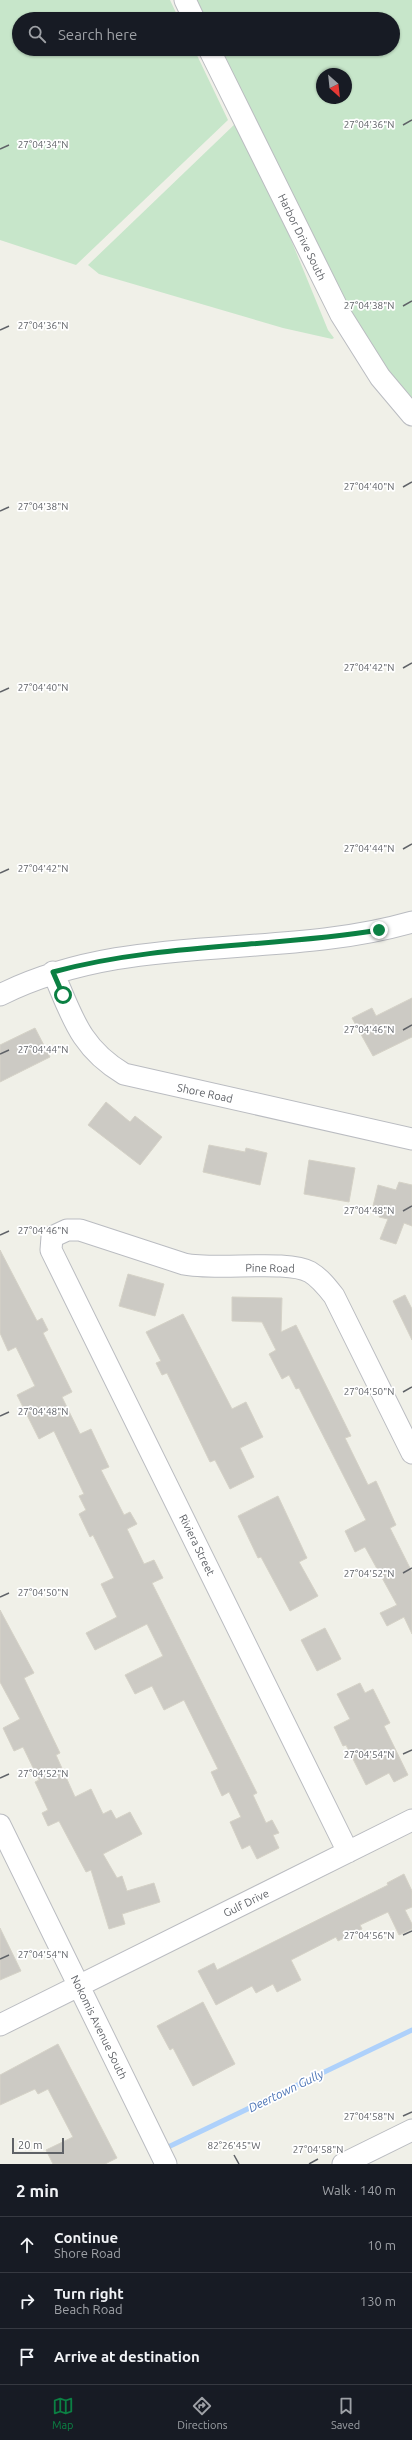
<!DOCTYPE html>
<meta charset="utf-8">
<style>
body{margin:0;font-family:Ubuntu,sans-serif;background:#242831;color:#f1f3f6}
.compass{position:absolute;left:316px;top:68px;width:36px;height:36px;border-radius:50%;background:#171b24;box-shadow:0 1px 3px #0004;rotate:153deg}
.scale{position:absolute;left:12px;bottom:10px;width:52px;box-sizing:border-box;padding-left:4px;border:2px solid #5f6267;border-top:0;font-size:11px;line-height:14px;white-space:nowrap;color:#5f6267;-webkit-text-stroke:3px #fff;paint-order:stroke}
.stop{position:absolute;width:12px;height:12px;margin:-9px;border:3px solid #0b8043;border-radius:50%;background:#fff}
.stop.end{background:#0b8043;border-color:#fff;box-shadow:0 1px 4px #0008}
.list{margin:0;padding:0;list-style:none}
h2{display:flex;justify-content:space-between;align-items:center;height:52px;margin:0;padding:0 16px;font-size:17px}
h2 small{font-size:13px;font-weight:400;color:#9ea1a6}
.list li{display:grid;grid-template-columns:26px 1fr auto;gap:12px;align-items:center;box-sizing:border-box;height:56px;padding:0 16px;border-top:1px solid #363941}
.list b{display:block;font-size:15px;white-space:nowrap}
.list p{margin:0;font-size:13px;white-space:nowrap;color:#9ea1a6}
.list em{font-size:13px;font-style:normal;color:#9ea1a6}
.icon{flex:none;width:22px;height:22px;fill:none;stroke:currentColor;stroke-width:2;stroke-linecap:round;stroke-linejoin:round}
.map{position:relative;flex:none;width:412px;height:2164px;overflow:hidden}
.search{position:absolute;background:#171b24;box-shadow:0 1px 3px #0004;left:12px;right:12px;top:12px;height:44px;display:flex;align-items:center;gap:10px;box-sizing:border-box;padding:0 14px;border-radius:22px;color:#9ea1a6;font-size:15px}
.sheet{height:220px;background:#171b24}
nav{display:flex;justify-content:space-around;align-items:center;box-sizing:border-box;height:56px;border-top:1px solid #363941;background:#171b24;font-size:11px;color:#9ea1a6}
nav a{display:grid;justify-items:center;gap:2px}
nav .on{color:#0b8043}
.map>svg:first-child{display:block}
.green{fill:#c7e6ca;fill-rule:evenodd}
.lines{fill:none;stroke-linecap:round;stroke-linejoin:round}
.stream{stroke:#aed1fb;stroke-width:5}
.building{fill:#cccac4;stroke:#d5d2c7}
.minor-casing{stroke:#babcc1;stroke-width:23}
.minor{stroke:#fff;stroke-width:21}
.route{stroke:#0b8043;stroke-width:5}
.ticks{fill:none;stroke:#5f6267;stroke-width:1.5}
.labels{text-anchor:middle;stroke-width:3.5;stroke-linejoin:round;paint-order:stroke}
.street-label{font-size:11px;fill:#5f6267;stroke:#fff}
.water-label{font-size:12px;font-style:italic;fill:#4d75b6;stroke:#fff}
.ticks-label{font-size:10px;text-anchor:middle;fill:#5f6267;stroke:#fff;stroke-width:3.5;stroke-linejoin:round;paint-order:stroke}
</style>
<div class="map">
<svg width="412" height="2164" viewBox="0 0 412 2164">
<rect width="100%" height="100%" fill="#f0f0e8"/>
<path class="green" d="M0,0H170L179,19H19V49H194L228,120L76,265L0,240Z
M195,0H412V401L398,386L363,334L219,49H393V19H204ZM322,74H346V98H322Z
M236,123L278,208L328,330L334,338L332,339L283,328L99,274L88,265Z"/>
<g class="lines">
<path class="stream" d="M164,2149L412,2030"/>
</g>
<path class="building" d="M412,998V1037L373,1056L352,1018L372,1008L376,1016Z
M35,1028L50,1057L0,1082V1045Z
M106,1102L130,1122L135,1116L162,1137L140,1165L88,1125Z
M209,1145L245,1152L246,1148L267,1153L260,1185L203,1172Z
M309,1160L355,1168L349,1202L304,1194Z
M399,1182L412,1185V1226L404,1223L396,1244L380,1239L388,1219L379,1217L382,1208L373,1206L378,1185L396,1190Z
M0,1250L37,1321L42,1318L48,1330L43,1333L72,1392L62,1397L80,1434L91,1429L109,1467L101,1470L124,1515L130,1512L137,1524L127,1529L144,1564L154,1560L163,1578L152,1583L257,1793L253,1795L266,1823L272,1820L279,1833L273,1835L279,1848L257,1859L250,1845L242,1849L230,1822L241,1817L229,1792L222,1796L211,1772L218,1769L184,1700L164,1710L152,1686L135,1694L125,1675L163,1656L147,1624L95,1650L86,1633L117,1617L101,1584L114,1578L93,1535L90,1537L79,1514L86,1510L79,1496L84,1494L54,1431L39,1439L17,1395L35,1386L16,1347L8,1351L0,1333Z
M128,1274L164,1284L155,1316L119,1306Z
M405,1295L412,1309V1340L393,1301Z
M232,1297L282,1298L281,1332L296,1325L351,1436L345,1438L368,1485L376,1481L396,1525L390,1528L412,1572V1634L404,1617L387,1626L380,1613L397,1605L365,1547L355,1552L345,1531L366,1520L299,1388L296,1389L289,1375L282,1379L269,1354L276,1350L262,1322L232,1321Z
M183,1314L232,1409L246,1402L263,1437L240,1448L254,1477L230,1489L215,1460L210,1462L167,1373L162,1375L156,1363L161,1361L146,1332Z
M278,1496L307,1558L299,1562L318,1596L290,1611L261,1557L258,1558L238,1516Z
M0,1610L34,1673L24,1678L60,1753L56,1755L75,1797L91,1789L103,1814L111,1810L116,1819L130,1812L142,1834L103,1854L117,1878L122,1876L127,1891L154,1883L160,1902L122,1914L125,1924L109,1929L91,1870L86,1872L59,1821L48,1826L42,1813L48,1810L35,1782L39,1780L23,1747L14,1751L3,1728L20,1719L0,1682Z
M325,1628L341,1659L317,1671L301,1640Z
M360,1683L365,1693L373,1689L390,1723L384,1726L408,1775L394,1782L389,1773L366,1785L346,1745L343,1746L334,1727L350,1719L337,1694Z
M404,1874L412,1891V1907L405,1910L412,1924V1929L399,1935L388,1912L360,1925L362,1929L338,1941L336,1937L291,1960L301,1980L277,1992L273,1984L256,1993L252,1986L216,2005L198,1971L214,1963L217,1970L388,1885L387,1883Z
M0,1928L21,1971L0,1980Z
M203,2002L235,2064L193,2086L173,2048L170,2050L157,2026Z
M58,2044L117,2158L105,2164H53L46,2150L73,2137L48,2089L38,2094L35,2089L0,2105V2075Z"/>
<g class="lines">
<g class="minor-casing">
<path id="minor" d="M185,0L194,19
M209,49L341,315L380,377L412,415
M53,972C72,1016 80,1048 124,1074L412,1139
M0,995C130,930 276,961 412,922
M0,1825L166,2164
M348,1852L51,1250L52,1237L67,1230H80L184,1264C217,1271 287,1259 310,1272C320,1278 327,1287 334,1296L412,1453
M0,2025L412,1820
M343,2164L412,2130"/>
</g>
<use href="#minor" class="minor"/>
</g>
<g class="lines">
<path class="route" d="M63,995L53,972C159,943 271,948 379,930"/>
</g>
<path class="ticks" d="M403,125L412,120M0,149L9,145M403,306L412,301M0,330L9,326M403,487L412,482M0,511L9,507M403,668L412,663M0,692L9,688M403,849L412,844M0,873L9,869M403,1030L412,1025M0,1054L9,1050M403,1211L412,1206M0,1235L9,1231M403,1392L412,1387M0,1416L9,1412M403,1573L412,1568M0,1597L9,1593M403,1754L412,1750M0,1778L9,1774M403,1935L412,1931M0,1959L9,1955M403,2116L412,2112M234,2155L239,2164M309,2164L318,2159"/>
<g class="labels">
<g class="street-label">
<text transform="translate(302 237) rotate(64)" y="4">Harbor Drive South</text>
<text transform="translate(205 1093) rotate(12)" y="4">Shore Road</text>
<text transform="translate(270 1268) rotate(1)" y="4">Pine Road</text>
<text transform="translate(197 1545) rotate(64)" y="4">Riviera Street</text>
<text transform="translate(246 1903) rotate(-26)" y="4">Gulf Drive</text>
<text transform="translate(99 2027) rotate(64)" y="4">Nokomis Avenue South</text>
</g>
<g class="water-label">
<text transform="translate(286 2091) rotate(-26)" y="4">Deertown Gully</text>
</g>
</g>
<g class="ticks-label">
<text x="369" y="128">27°04'36"N</text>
<text x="43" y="148">27°04'34"N</text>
<text x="369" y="309">27°04'38"N</text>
<text x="43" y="329">27°04'36"N</text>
<text x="369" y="490">27°04'40"N</text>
<text x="43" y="510">27°04'38"N</text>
<text x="369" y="671">27°04'42"N</text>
<text x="43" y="691">27°04'40"N</text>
<text x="369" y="852">27°04'44"N</text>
<text x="43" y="872">27°04'42"N</text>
<text x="369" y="1033">27°04'46"N</text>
<text x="43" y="1053">27°04'44"N</text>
<text x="369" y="1214">27°04'48"N</text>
<text x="43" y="1234">27°04'46"N</text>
<text x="369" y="1395">27°04'50"N</text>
<text x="43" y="1415">27°04'48"N</text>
<text x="369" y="1577">27°04'52"N</text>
<text x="43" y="1596">27°04'50"N</text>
<text x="369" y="1758">27°04'54"N</text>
<text x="43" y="1777">27°04'52"N</text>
<text x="369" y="1939">27°04'56"N</text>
<text x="43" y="1958">27°04'54"N</text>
<text x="369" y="2120">27°04'58"N</text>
<text x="234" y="2149">82°26'45"W</text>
<text x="318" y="2153">27°04'58"N</text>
</g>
</svg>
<svg class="compass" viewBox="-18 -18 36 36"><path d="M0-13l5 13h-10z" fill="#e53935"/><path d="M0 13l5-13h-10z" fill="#9ea1a6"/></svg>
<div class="scale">20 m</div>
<div class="stop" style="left:63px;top:995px"></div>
<div class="stop end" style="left:379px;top:930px"></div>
<div class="search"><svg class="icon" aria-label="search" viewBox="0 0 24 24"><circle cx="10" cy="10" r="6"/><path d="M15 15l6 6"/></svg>Search here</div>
</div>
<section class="sheet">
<h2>2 min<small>Walk · 140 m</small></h2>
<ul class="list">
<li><svg class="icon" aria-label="ahead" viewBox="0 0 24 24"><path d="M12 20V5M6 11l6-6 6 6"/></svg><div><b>Continue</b><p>Shore Road</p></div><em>10 m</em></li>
<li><svg class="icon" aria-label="right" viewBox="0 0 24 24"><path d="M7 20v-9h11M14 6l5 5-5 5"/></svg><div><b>Turn right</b><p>Beach Road</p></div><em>130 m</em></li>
<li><svg class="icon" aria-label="arrive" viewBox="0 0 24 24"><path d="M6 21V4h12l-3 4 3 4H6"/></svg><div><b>Arrive at destination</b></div></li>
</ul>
</section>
<nav>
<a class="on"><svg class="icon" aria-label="map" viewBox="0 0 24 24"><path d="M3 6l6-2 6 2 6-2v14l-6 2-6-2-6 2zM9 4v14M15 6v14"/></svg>Map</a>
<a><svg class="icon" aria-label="directions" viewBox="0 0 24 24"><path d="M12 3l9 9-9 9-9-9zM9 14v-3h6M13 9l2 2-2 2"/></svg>Directions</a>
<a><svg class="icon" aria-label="saved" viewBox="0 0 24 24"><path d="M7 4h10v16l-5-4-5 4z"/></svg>Saved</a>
</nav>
